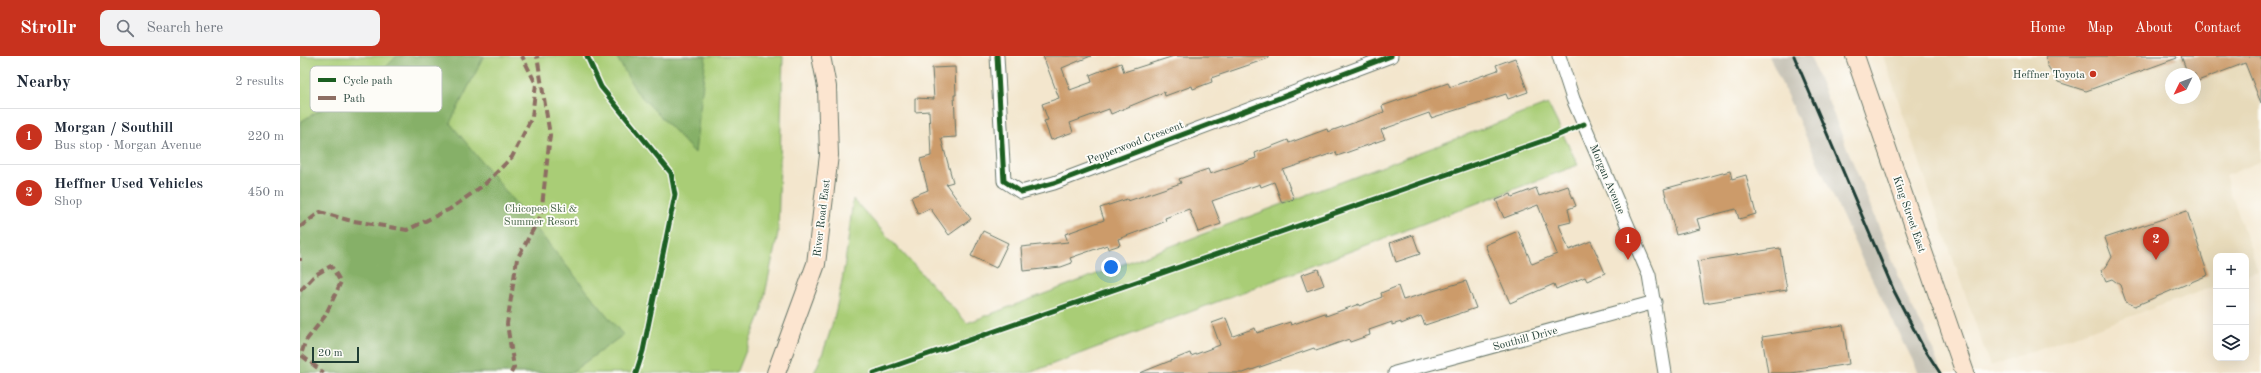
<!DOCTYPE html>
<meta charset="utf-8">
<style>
body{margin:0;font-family:"Old Standard TT",serif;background:#f2f2f3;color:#1f2937}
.controls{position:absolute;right:12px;bottom:12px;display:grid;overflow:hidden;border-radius:8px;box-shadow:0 4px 16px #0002}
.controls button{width:36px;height:36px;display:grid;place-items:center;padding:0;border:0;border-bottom:1px solid #e0e1e3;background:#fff;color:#1f2937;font:20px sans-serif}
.compass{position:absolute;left:1865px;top:12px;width:36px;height:36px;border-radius:50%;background:#fff;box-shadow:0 4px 16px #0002;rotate:227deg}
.scale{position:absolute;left:12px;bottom:10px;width:47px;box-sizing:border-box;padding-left:4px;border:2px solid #1f3d34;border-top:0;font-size:11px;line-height:14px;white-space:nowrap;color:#1f3d34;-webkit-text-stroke:3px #fdfcf7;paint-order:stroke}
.you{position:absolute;left:811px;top:211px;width:14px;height:14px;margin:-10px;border:3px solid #fff;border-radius:50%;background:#1a73e8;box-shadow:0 0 0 6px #1a73e833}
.badge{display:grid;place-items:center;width:26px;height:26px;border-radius:50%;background:#c8321e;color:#fff;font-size:13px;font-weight:700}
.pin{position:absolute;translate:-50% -33px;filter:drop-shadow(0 1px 2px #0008)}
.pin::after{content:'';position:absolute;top:21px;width:14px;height:12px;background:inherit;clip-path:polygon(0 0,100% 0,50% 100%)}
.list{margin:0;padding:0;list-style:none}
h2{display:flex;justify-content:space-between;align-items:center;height:52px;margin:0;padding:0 16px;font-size:17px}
h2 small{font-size:13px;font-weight:400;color:#747a83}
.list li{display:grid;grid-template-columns:26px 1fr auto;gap:12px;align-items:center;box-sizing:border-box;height:56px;padding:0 16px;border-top:1px solid #e0e1e3}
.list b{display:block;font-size:15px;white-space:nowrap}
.list p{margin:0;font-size:13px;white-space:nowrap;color:#747a83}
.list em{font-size:13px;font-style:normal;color:#747a83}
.icon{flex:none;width:22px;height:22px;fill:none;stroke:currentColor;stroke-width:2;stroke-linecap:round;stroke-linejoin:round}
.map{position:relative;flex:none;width:1961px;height:317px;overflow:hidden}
header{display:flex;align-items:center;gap:24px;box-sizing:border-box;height:56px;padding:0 20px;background:#c8321e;color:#fff}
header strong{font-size:19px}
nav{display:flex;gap:22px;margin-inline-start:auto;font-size:14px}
.search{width:280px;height:36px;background:#f2f2f3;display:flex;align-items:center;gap:10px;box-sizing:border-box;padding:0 14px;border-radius:8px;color:#747a83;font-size:15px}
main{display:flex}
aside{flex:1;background:#fff}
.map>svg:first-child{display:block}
.built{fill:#e7daba;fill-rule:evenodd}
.industrial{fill:#c8c4b8}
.green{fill:#a9cd76;stroke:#648555}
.forest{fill:#86b067;stroke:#52764e}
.building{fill:#cc9b6b}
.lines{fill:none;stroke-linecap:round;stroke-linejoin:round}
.street-casing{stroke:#69786a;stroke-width:15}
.secondary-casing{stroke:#69786a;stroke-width:20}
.street{stroke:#fff;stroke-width:13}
.secondary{stroke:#fce5d0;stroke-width:18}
.rail{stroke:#1f3d34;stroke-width:3}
.quiet{stroke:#8d6e63;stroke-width:4;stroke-dasharray:8 4;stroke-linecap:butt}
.cycleway-casing{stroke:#fdfcf7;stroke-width:8}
.cycleway{stroke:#1b5e20;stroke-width:5}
.poi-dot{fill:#c8321e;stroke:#fdfcf7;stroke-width:1.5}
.labels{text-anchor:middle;stroke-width:3.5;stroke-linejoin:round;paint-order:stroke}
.poi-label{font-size:11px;fill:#1f3d34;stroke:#fdfcf7;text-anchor:end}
.street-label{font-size:11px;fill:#1f3d34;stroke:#fdfcf7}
.park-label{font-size:11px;fill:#426144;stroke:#fdfcf7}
.key{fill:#fdfcf7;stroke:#bac3bc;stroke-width:1}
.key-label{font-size:11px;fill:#1f3d34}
</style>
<header>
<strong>Strollr</strong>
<div class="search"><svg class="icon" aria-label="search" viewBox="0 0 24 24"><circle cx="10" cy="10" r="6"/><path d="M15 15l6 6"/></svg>Search here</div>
<nav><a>Home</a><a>Map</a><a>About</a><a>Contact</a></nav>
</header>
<main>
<aside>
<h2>Nearby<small>2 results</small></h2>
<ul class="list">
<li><span class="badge">1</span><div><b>Morgan / Southill</b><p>Bus stop · Morgan Avenue</p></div><em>220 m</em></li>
<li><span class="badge">2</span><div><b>Heffner Used Vehicles</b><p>Shop</p></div><em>450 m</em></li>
</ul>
</aside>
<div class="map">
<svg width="1961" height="317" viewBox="0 0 1961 317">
<rect width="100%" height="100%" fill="#fdfcf7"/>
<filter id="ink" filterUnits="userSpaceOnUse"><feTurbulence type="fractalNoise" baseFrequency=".025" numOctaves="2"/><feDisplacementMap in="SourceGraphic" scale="8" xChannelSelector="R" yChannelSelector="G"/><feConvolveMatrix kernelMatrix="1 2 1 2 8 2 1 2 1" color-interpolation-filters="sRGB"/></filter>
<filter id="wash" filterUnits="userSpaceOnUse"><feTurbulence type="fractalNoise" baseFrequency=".012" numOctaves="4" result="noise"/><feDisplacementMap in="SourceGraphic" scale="16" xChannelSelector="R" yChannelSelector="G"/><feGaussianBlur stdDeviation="0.9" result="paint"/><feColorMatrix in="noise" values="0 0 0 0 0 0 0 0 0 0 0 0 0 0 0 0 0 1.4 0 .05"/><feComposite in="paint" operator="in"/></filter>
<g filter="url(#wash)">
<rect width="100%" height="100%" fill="#f3e6cd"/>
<path class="built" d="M1583,0H1961V105L1925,120L1958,215L1946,219V200H1916V230L1690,310ZM1871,18H1895V42H1871Z"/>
<path class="industrial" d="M1469,0H1510L1610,248L1628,280L1641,317H1619L1561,201Z"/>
<path class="green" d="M0,0H483L478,177L461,257L437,317H0Z
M1248,48L1278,109L729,317H514C540,263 546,202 553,143L667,267Z"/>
<path class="forest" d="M97,0H184L150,67L323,279L270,317H0V66L78,19Z
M316,0H406L395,97L336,35Z"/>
<g id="blocks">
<path class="building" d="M743,0H791L762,12L770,34L792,26L790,19L821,7L824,16L874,0H968L969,2L911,22L912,26L893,33L892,30L865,40L864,36L811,58L809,53L770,67L773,76L751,84L744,65L748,64L742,48L759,42Z
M1746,0H1876L1877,2L1786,35L1758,26L1747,9Z
M1881,0H1961V47L1945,7L1895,26V18H1888Z
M1215,2L1228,36L1208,43L1206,38L1131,62L1129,57L1081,74L1085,83L1037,100L1036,96L983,114L994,143L982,147L974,126L961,131L960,128L912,145L921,168L898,176L889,153L865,162L866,165L854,170L818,183L820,189L808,193L807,189L770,202L772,207L761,211L723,215L721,191L768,186L765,178L804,164L800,152L827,143L828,145L881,127L879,123L908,113L910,118L956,102L955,97L988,84L989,87L1027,73L1028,76L1084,56L1082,50L1148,27L1150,31L1198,14L1196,9Z
M655,11L656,39H654L656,81L641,82L653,126L646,128L671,163L649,179L630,152L618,158L611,141L628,134L620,103L631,100L629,55L615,56V42L634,43L632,12Z
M1430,115L1432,123L1446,119L1456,158L1439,163L1436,153L1397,163L1400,173L1376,179L1364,133Z
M1268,130L1276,150L1268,153L1271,166L1259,169L1269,194L1291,185L1305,217L1287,225L1285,221L1256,233L1254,228L1210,247L1185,189L1218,175L1232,208L1257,198L1238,149L1204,162L1196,144L1211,138L1212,141L1236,132L1239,140Z
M1887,155L1908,219L1835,250L1826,246L1820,229L1812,223L1806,225L1801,214L1806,211L1812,201L1805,182Z
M683,175L708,187L696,212L671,200Z
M1113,179L1120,198L1096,206L1090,187Z
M1480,192L1487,234L1404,247L1397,205Z
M1018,213L1024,229L1007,235L1001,219Z
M1166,225L1176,252L1125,269L1121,260L1101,268V266L1092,269V266L1069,274L1070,279L1050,286L1049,283L1016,295L1014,292L943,317H840L890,297L891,300L920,289L912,267L926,262L933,280L955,272L957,277L990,266L991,269L1025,257L1026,260L1059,248V250L1082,241L1081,237L1098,230L1103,244Z
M1543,269L1549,308L1491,317H1468L1462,281Z"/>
</g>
</g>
<g filter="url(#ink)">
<use href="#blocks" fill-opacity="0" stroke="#69786a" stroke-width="1"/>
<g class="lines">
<g class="street-casing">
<path id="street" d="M697,0L704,125L721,136L754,127L1091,0
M1259,0L1273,43L1349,219L1365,317
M1095,317L1355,246"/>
</g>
<g class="secondary-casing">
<path id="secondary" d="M1555,0L1665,317
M476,317L516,208L529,99L527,31L521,0"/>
</g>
<use href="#street" class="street"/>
<use href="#secondary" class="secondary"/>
<path class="rail" d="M1494,0L1594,235L1622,289L1640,317"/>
<path class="quiet" d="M0,171L20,156L48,164L107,174L150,153L185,128L212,101L232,61L236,28L222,0
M0,202V205
M0,235L15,219L31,210L41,226L25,260L5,286L1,299L24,317
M211,317L214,311L207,268L217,203L241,159L250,79L237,0"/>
<g class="cycleway-casing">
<path id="cycleway" d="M287,0L301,31L371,117L375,139L343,295L336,317
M697,0L704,125L721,136L754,127L1091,0
M574,317L1254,81L1284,68"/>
</g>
<use href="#cycleway" class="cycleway"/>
</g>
</g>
<circle class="poi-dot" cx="1793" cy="18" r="4"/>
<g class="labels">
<g class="poi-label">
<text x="1785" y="22">Heffner Toyota</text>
</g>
<g class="street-label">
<text transform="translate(835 86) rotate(-21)" y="4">Pepperwood Crescent</text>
<text transform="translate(1308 123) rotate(67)" y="4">Morgan Avenue</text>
<text transform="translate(1610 158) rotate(71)" y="4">King Street East</text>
<text transform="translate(521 162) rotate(-83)" y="4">River Road East</text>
<text transform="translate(1225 282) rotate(-15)" y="4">Southill Drive</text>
</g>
<g class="park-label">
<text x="241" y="156">Chicopee Ski &amp;<tspan x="241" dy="13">Summer Resort</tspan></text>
</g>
</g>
<rect x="10" y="10" width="132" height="46" rx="6" class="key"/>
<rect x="18" y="22" width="18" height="4" fill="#1b5e20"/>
<rect x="18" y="40" width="18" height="4" fill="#8d6e63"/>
<g class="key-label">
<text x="43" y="28">Cycle path</text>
<text x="43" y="46">Path</text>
</g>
</svg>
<div class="controls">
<button>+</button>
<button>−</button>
<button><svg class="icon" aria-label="layers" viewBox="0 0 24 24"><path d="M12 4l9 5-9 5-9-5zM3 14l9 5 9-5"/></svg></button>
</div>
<svg class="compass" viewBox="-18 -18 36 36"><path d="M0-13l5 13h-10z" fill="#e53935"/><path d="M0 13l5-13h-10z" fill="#747a83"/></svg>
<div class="scale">20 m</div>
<div class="you"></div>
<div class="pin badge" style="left:1328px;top:204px">1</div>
<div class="pin badge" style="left:1856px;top:204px">2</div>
</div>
</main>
